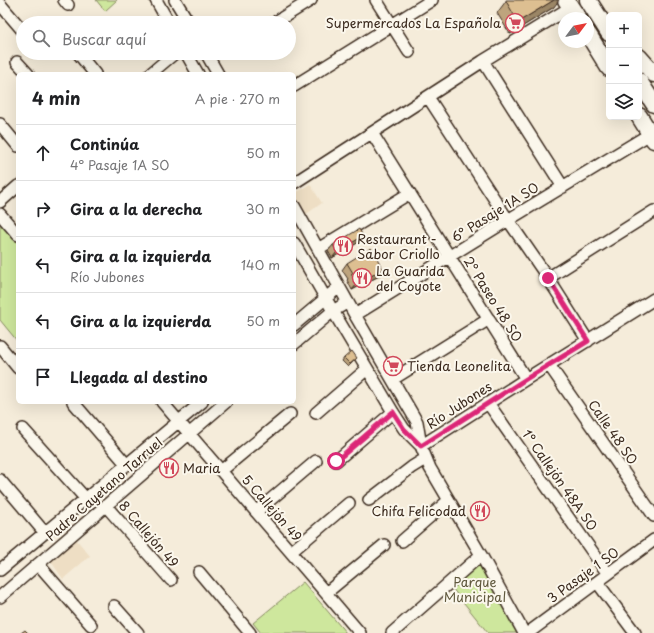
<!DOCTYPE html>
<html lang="es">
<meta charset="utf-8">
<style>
body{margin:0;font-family:"Playpen Sans",sans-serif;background:#f2f2f2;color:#202124}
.controls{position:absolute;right:12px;top:12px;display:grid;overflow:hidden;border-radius:6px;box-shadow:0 4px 16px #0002}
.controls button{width:36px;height:36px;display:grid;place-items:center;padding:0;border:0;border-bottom:1px solid #e0e0e0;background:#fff;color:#202124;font:20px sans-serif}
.compass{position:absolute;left:558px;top:12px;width:36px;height:36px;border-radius:50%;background:#fff;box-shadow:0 4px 16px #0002;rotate:58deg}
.stop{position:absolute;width:12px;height:12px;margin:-9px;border:3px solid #db2777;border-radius:50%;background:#fff}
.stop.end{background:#db2777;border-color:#fff;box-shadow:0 1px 4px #0008}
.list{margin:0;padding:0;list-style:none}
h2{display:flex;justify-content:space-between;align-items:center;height:52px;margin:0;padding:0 16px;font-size:17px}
h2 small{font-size:13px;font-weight:400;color:#757577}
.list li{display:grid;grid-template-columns:26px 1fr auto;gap:12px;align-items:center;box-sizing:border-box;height:56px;padding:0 16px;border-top:1px solid #e0e0e0}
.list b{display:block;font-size:15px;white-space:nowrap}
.list p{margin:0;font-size:13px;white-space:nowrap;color:#757577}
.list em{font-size:13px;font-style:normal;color:#757577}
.icon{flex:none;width:22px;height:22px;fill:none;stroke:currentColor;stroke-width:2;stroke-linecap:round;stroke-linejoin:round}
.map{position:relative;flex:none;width:654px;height:633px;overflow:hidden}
.search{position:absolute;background:#fff;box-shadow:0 4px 16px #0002;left:16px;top:16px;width:280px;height:44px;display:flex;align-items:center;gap:10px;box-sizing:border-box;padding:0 14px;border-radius:22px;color:#757577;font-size:15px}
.panel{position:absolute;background:#fff;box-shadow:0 4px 16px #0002;left:16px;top:72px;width:280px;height:332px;border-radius:6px}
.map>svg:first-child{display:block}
.built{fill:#eedec4}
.green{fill:#cee79d;stroke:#84885e}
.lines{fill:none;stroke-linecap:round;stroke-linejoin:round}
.minor-casing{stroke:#3b2a1e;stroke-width:14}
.highway-casing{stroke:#3b2a1e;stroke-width:19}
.minor{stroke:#fbf7ec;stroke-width:11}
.highway{stroke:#fbf7ec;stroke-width:16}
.wall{fill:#bea47d;stroke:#3b2a1e}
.shaded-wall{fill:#9b8666;stroke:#3b2a1e}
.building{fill:#ddbf91;stroke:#3b2a1e}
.route{stroke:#db2777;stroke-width:5}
.labels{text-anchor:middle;stroke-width:4;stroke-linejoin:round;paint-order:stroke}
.poi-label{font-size:13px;fill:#3b2a1e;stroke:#fbf7ec;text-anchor:start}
.street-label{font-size:13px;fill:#3b2a1e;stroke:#fbf7ec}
.park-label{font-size:13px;fill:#60593e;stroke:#fbf7ec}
</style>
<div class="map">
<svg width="654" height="633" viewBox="0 0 654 633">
<rect width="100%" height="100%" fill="#f5ecda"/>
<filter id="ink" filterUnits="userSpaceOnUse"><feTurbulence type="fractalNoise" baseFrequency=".025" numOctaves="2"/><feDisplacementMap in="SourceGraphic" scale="8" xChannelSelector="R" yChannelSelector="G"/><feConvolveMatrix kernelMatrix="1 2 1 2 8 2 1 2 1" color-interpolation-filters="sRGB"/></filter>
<g filter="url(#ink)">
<path class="built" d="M310,184L322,203L305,215L294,198V194Z
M76,539L90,556L63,579L50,560Z"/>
<path class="green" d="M96,0H117L105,11Z
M0,220L18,241V342L0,320Z
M479,561L518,633H488L452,588Z
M303,582L346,633H261L253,623Z"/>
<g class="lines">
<g class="minor-casing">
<path id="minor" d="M64,0L68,5
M156,0L169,23
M175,0L189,23
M376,0L409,52
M0,4L23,31
M274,23L311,0
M78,53L95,74
M186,53L198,74
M206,53L218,74
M483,61L563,187
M17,62L28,74
M150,74L175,53
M294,86L432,0
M428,97L508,220L548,278L588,341
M0,124L18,146
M372,133L526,379
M294,183L483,61L571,7
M0,202L18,186
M294,206L355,315L417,422L421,446L430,468L481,555L524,633
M0,214L18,235
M294,243L333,311L393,412L404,429L421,446
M318,249L410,193
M548,278L654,211
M355,315L508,220L650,134
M294,325L339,287
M294,344L333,311L348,302
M0,346L18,368
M549,365L654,516
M393,379L489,319
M73,402L127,465
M162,402L360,633
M488,403L608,574
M316,413L367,369
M23,429L86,499
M421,446L526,379L654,299
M336,461L393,412
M221,471L290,414
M0,480L45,533
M369,500L412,467L425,459
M106,506L171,580
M256,512L316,461
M402,541L449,500
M291,552L349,503
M38,564L91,625
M0,570L202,402
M199,572L250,633
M597,582L635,633
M326,593L384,545
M0,597L226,402
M114,606L138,633
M392,633L481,555
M528,633L654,540"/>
</g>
<g class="highway-casing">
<path id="highway" d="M566,0L578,18
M588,0L609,33
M588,34L609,68
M639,57L654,74
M639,81L654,104
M639,116L654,140"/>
</g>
<use href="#minor" class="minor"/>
<use href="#highway" class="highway"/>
</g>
<path class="wall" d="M506,1L554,7L510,34L497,13Z
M359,242L332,258L328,251L333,245Z
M347,263L379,276L352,290L347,280L348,279L342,270Z
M344,358H357L348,367L342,361Z"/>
<path class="shaded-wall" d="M554,0H559L554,7L510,34L518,22Z
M363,236L359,242L332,258L337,252Z
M383,269L379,276L352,290L357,284Z"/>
<path class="building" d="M506,0H554L518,22L506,1Z
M359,229L363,236L337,252L333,245Z
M371,248L383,269L357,284L351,274L353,273L347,263Z
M352,351L357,358L350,364L344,358Z
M25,630L28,633H21Z"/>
</g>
<g class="lines" filter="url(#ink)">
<path class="route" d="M336,461L393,412L404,429L421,446L526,379L588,341L548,278"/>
</g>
<defs>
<g id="supermarket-ring" transform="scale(1)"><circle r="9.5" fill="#fbf7ec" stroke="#d1495b" stroke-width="1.5"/><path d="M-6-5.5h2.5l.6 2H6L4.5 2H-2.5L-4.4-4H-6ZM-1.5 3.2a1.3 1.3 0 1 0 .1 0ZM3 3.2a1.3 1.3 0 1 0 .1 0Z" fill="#d1495b"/></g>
<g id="restaurant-ring" transform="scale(1)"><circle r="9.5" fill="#fbf7ec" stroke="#d1495b" stroke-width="1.5"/><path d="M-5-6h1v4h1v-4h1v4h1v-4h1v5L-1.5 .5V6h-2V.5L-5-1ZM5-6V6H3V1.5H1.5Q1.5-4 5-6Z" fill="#d1495b"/></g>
</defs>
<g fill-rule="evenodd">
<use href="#supermarket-ring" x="515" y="23"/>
<use href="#restaurant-ring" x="343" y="246"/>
<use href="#restaurant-ring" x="362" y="278"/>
<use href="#supermarket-ring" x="393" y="366"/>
<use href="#restaurant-ring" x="169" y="468"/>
<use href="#restaurant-ring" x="480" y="511"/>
</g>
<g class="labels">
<g class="poi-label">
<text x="501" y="28" text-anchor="end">Supermercados La Española</text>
<text x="357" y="244">Restaurant -<tspan x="357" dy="15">Sabor Criollo</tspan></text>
<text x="376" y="276">La Guarida<tspan x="376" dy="15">del Coyote</tspan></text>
<text x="407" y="371">Tienda Leonelita</text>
<text x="183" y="473">Maria</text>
<text x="466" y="516" text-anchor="end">Chifa Felicodad</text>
</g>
<g class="street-label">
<text transform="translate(495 212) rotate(-32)" y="5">6° Pasaje 1A SO</text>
<text transform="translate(493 299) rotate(58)" y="5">2° Paseo 48 SO</text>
<text transform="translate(459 405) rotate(-33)" y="5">Río Jubones</text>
<text transform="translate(613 432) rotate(55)" y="5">Calle 48 SO</text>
<text transform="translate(560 480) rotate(55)" y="5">1° Callejón 48A SO</text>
<text transform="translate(104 489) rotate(-41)" y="5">Padre Cayetano Tarruel</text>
<text transform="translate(272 508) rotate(49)" y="5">5 Callejón 49</text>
<text transform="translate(149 534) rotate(49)" y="5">8 Callejón 49</text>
<text transform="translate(583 575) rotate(-36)" y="5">3 Pasaje 1 SO</text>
</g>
<g class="park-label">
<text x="475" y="587">Parque<tspan x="475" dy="15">Municipal</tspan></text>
</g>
</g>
</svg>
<div class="controls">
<button>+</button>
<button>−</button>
<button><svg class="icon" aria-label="layers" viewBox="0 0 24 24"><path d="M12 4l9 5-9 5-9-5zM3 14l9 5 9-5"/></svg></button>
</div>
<svg class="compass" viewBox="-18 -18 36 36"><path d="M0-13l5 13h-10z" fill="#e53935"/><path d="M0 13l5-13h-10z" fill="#757577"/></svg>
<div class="stop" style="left:336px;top:461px"></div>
<div class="stop end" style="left:548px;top:278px"></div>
<div class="search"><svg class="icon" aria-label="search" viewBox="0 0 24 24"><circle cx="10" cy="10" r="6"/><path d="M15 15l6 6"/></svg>Buscar aquí</div>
<section class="panel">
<h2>4 min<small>A pie · 270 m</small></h2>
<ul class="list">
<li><svg class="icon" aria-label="ahead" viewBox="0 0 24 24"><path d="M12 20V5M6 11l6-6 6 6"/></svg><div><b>Continúa</b><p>4° Pasaje 1A SO</p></div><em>50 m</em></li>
<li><svg class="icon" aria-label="right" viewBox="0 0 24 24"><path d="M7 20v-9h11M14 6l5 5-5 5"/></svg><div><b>Gira a la derecha</b></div><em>30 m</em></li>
<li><svg class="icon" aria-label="left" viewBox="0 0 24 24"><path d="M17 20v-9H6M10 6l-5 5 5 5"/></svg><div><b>Gira a la izquierda</b><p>Río Jubones</p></div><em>140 m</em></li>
<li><svg class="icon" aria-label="left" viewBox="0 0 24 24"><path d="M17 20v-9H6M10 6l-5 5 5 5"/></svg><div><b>Gira a la izquierda</b></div><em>50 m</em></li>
<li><svg class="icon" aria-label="arrive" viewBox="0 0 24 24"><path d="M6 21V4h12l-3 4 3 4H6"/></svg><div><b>Llegada al destino</b></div></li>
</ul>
</section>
</div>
